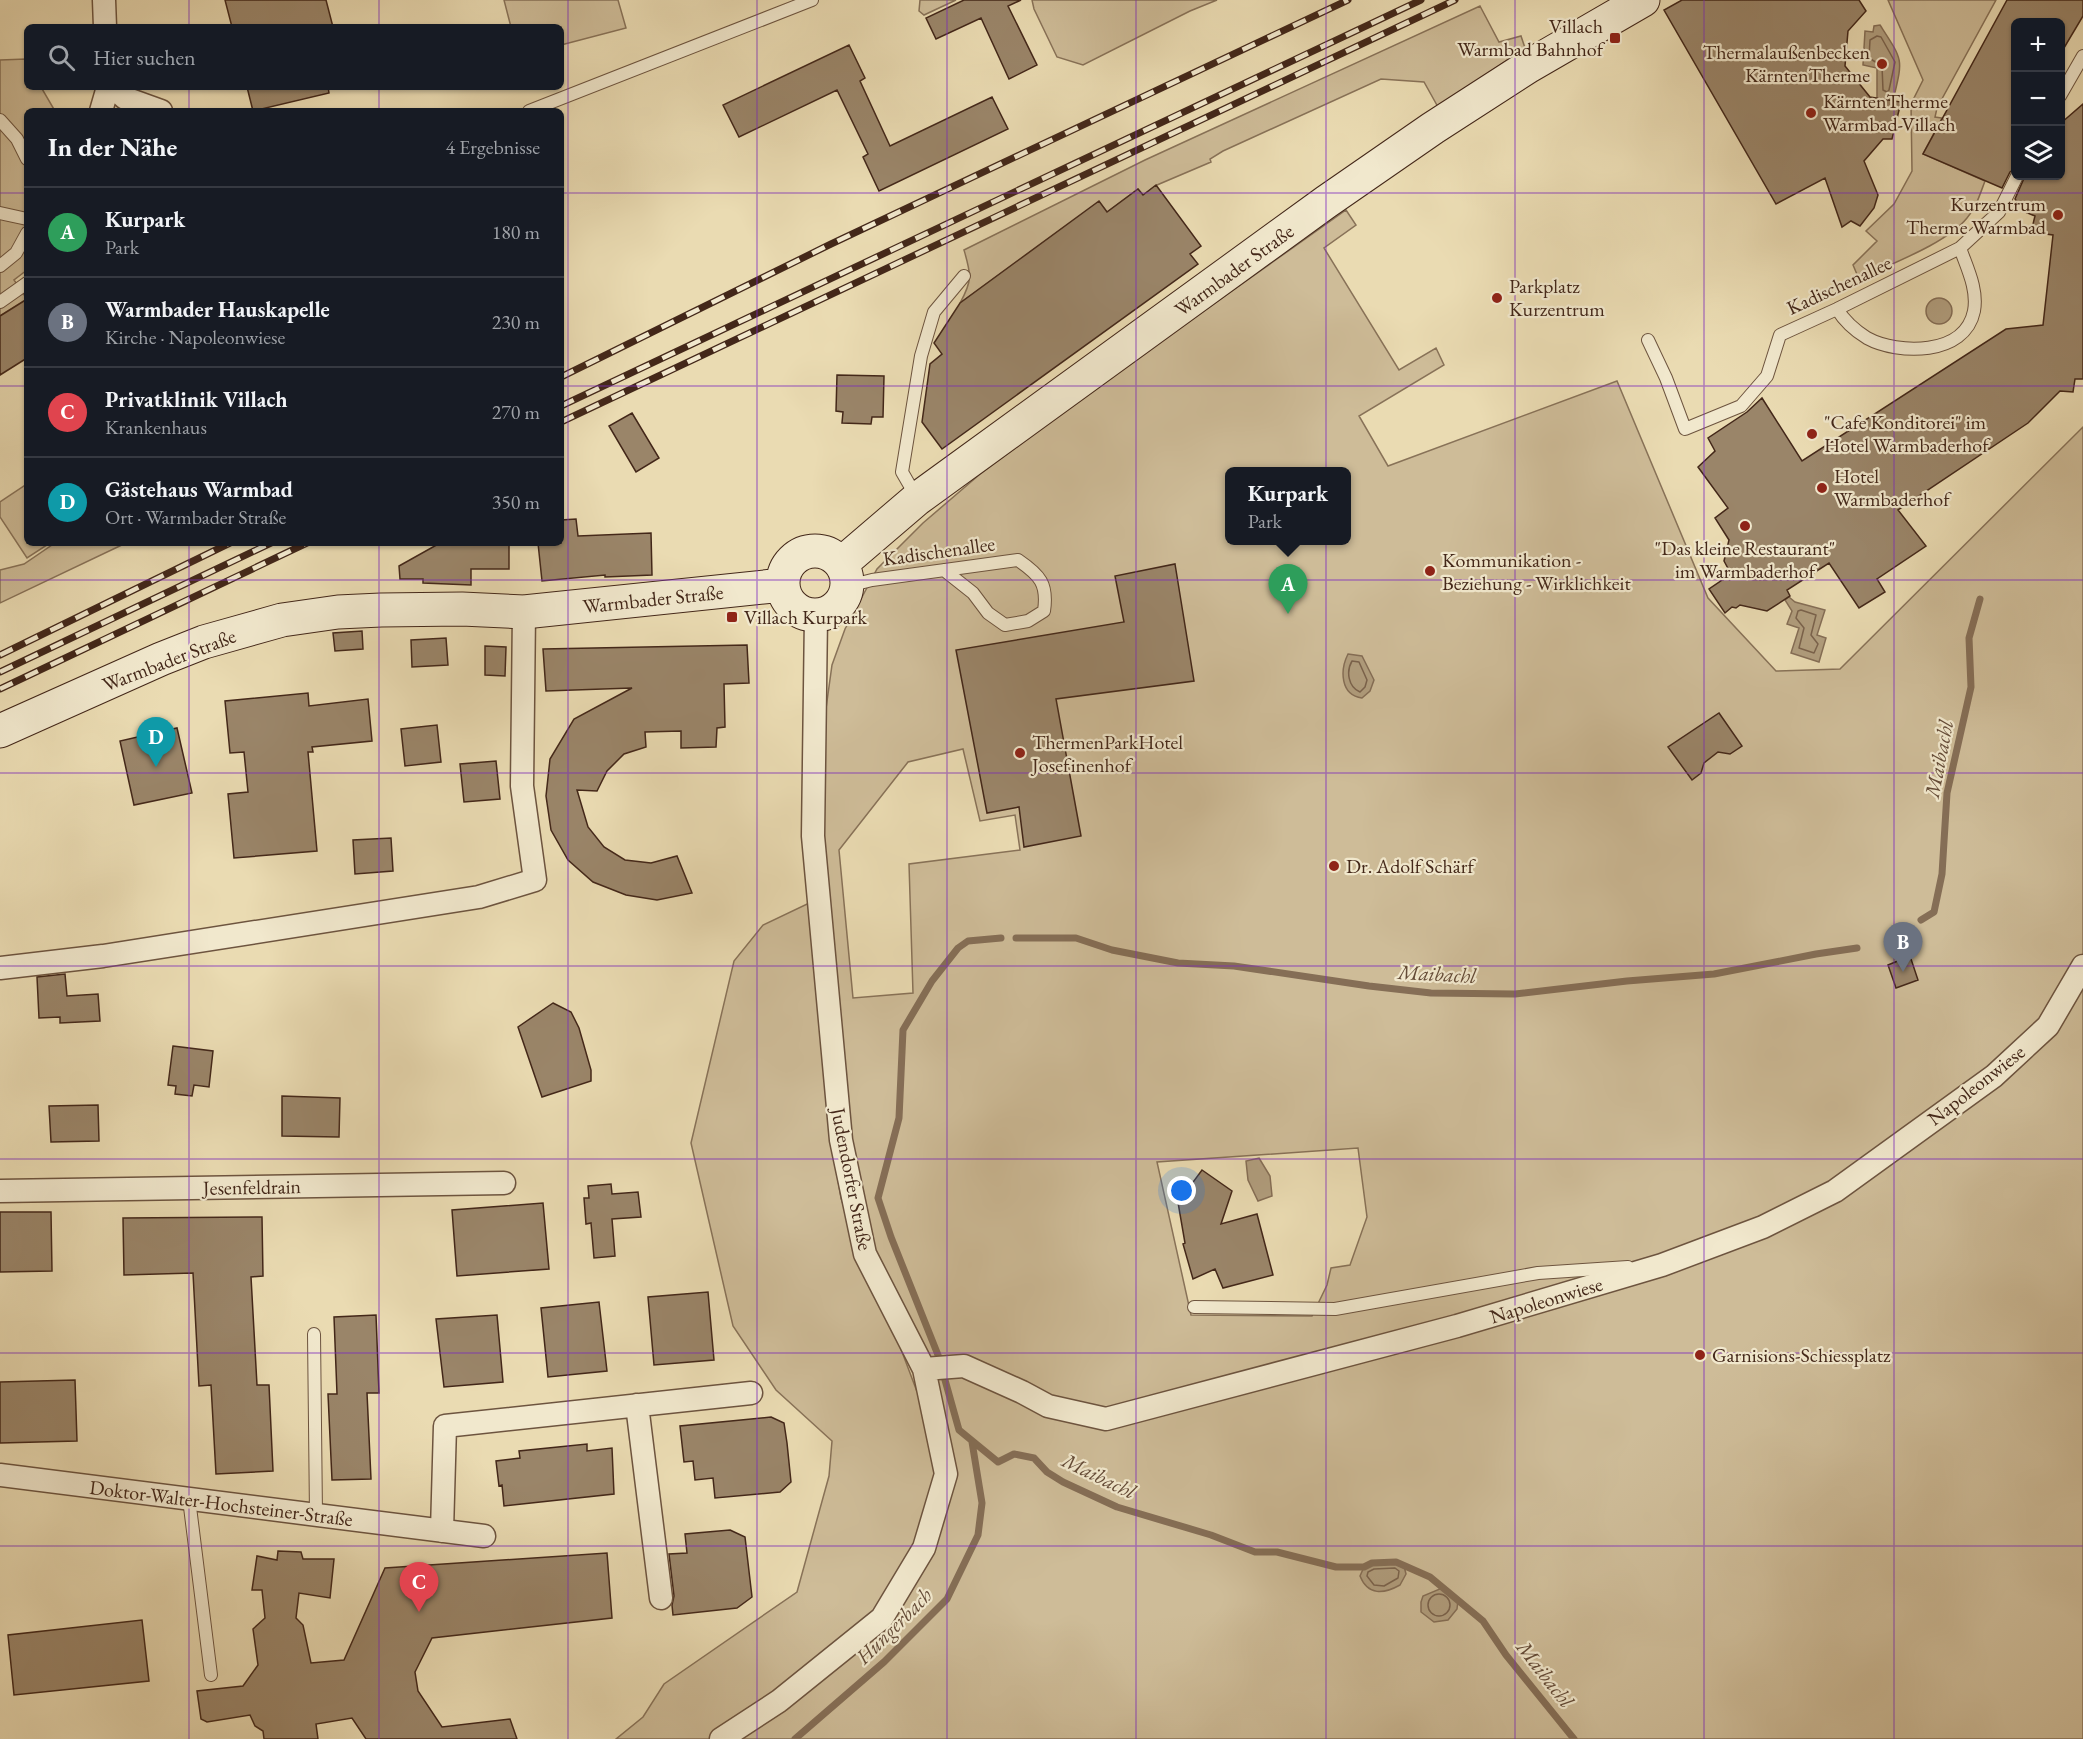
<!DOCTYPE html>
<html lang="de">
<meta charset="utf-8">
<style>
body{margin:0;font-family:"EB Garamond",serif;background:#20242c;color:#f1f3f6}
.controls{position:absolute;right:18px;top:18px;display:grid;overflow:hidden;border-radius:9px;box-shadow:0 2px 4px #0004}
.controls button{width:54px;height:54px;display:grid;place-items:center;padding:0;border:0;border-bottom:2px solid #363941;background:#171b24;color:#f1f3f6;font:30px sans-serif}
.you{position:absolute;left:1182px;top:1191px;width:21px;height:21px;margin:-15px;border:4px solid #fff;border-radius:50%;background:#1a73e8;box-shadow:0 0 0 9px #1a73e833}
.badge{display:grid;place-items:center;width:39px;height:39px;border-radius:50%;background:#c59692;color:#fff;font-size:20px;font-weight:700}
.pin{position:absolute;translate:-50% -50px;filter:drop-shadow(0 2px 3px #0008)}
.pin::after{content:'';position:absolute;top:32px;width:21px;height:18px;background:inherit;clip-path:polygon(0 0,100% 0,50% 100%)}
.popup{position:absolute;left:1225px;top:467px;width:126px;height:78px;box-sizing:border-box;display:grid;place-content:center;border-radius:9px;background:#171b24;filter:drop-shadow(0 2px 4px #0005);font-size:20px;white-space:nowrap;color:#9ea1a6}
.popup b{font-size:22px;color:#f1f3f6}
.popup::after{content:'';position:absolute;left:50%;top:100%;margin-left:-12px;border:12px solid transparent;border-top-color:#171b24}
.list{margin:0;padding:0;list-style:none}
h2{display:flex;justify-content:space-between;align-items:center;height:78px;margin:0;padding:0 24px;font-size:26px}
h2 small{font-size:20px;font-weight:400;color:#9ea1a6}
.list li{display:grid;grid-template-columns:39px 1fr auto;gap:18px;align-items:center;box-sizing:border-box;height:90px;padding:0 24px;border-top:2px solid #363941}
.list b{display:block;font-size:22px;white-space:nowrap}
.list p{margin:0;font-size:20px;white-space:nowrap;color:#9ea1a6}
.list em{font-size:20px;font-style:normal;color:#9ea1a6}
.icon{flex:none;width:33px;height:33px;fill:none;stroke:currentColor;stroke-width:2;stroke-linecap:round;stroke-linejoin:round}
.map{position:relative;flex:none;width:2083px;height:1739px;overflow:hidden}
.search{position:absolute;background:#171b24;box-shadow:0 2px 4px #0004;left:24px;top:24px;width:540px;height:66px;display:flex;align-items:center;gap:15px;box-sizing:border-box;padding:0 21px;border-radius:9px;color:#9ea1a6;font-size:22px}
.panel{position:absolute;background:#171b24;box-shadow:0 2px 4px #0004;left:24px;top:108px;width:540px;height:438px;border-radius:9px}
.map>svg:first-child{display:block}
.green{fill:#cebc98;stroke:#887258;stroke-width:1.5;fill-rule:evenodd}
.water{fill:#b19e7e;stroke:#856e56;stroke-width:1.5}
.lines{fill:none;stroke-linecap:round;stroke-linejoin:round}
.shore{stroke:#7a624c;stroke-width:1.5}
.stream{stroke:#856e56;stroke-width:7}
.building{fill:#9a8569;stroke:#432719;stroke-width:1.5}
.lane-casing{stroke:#6d543f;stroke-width:14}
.street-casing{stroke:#6d543f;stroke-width:25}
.secondary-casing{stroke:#432719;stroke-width:35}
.lane{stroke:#f1e8cd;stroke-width:12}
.street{stroke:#f1e8cd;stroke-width:22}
.secondary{stroke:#f1e8cd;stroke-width:33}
.rail-casing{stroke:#432719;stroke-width:7}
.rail{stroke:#f1e8cd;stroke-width:4.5;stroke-dasharray:14;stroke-linecap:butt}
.grid{fill:none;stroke:#7b2cbf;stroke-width:1.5;stroke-opacity:0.55}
.poi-dot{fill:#8f2418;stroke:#f1e8cd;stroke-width:2}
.labels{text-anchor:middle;stroke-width:4.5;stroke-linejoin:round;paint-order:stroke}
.poi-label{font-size:20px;fill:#432719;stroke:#f1e8cd;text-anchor:start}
.street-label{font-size:20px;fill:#432719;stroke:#f1e8cd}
.water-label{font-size:21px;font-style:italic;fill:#644b37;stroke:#f1e8cd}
</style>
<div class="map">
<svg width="2083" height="1739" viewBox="0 0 2083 1739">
<rect width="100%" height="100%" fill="#eadbb2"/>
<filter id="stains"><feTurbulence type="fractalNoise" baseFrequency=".00333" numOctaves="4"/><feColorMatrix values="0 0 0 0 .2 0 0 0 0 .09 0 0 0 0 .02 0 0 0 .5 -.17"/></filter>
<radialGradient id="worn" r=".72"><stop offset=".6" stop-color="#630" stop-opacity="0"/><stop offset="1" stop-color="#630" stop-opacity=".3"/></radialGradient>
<path class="green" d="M504,0H618L626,28L561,45V27H511Z
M920,0H956L924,15L919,11Z
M1032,0H1217L1190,11L1083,65L1057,57L1034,9Z
M1888,0H1996L1937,108L1935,117L1942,118L1923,154L1985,181C1980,194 1976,208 1967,218C1946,244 1890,264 1859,279L1853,265L1877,241L1866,231L1894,204L1912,171L1911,104L1923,80Z
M1480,6L1499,42L1521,36L1525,48L1438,107L1424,82L1381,79L1223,151L1210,159L1211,162L1157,185L1143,195L1138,189L1107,212L1099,202L960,303C973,280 971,274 964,250L1145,160Z
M26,59L27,87H41L55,111H27V270L14,280L27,299L0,316V60Z
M1346,210L1356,225L1324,248L1399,370L1436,348L1444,365L1359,416L1388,466L1617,381L1708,598L1776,671L1840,669L2083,427V1739H616L643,1717L664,1684L797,1592L829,1476L832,1441L776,1390L733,1326L691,1143L734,961L763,925L824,896L820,752L832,665L845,629L877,569L923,523L979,475L1105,381ZM1230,472H1346V540H1230ZM963,749L980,821L1015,815L1020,850L909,864L913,993L853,998L839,850L908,762ZM1358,1148L1367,1217L1350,1265L1331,1268L1327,1285L1312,1316L1191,1315L1157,1162ZM833,1150L871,1248L926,1355L916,1389L896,1336L861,1259L841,1198Z
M27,484V543H50L27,558L0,517V502Z
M55,543H126L0,603V570L24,564Z"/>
<path class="water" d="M1880,25C1904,62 1903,58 1893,101L1877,98V68L1863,65L1865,31L1873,32L1874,26Z
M1926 311a13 13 0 1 1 26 0a13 13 0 1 1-26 0Z
M1789,597L1795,602L1825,610L1817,635L1826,638L1819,662L1791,653L1799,628L1787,624L1792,611L1785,600Z
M1348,654L1362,656L1374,680L1370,691L1362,698C1340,695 1340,670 1348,654Z
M1259,1158L1270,1176L1272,1196L1258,1201L1248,1180L1246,1161Z
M1396,1562L1404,1566L1406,1574L1400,1585C1384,1594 1368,1596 1360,1576L1364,1567L1372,1563Z
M1442,1588L1458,1600L1457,1609L1448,1620L1434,1622L1421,1612V1602L1423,1596Z"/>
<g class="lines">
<path class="shore" d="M1877,36L1881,37L1895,62L1889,90L1887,92L1883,90L1882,66L1869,58L1870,40Z
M1801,610L1816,615L1811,635L1818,644L1814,653L1799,648L1804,628L1796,618L1798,611Z
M1352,661L1359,662L1367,680L1365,687L1360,692C1348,687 1346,671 1352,661Z
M1395,1568L1399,1571L1398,1578L1384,1586L1374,1585L1367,1576L1368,1572L1374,1569Z
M1428 1605a11 11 0 1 1 22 0a11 11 0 1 1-22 0Z"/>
<path class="stream" d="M1921,920L1934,912L1942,874L1947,793L1971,687L1969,638L1980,599
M1001,938L968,941L958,948L932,981L903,1030L899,1118L878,1198L891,1237L938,1355L959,1430L998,1462L1014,1454L1034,1458L1047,1472L1063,1482L1117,1507L1211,1535L1255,1552H1277L1336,1567H1364L1372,1563L1396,1562L1430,1577L1483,1621L1506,1655L1574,1739
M1016,938H1076L1112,950L1178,963L1234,966L1369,986L1431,993L1515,994L1627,981L1714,974L1816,954L1857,948
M795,1739L884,1662L947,1599L978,1535L982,1503L972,1442"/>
</g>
<path class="building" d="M225,0H326L333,27H232Z
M964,0H1021L1008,6L1037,65L1009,79L981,18L936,39L926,18Z
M1682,0H1859L1866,11L1848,31L1845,66L1870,97L1901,102L1892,139H1883L1864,161L1878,195L1874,208L1860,226L1851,221L1842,227L1825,178L1776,204L1664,10Z
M2007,0H2083V16L2061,53V22H2016V168L2010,172L2002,188L1923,154Z
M849,45L865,78L860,81L890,146L992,97L1008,129L879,191L863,157L868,154L837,90L739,137L723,105Z
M247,87H328L329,93L253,111Z
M2083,104V379H2075L2073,392L2060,391L2028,423L1898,510L1926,546L1877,579L1885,592L1859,608L1829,563L1787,590L1790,596L1767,611L1740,605L1736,608L1732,607L1725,613L1709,589L1731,574L1724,561L1729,540L1715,518L1728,508L1698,467L1715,451L1708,438L1747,412L1762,398L1802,461L2006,329L2043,325L2053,235L2031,232L2035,216L2025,212L2015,199L2025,176H2061V123Z
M1156,185L1201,246L1190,254L1198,264L942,449L922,422L930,364L942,354L934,343L960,303L1099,201L1107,212L1138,189L1143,195Z
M27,299V358L0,375V316Z
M837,375L884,376L883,417H872L871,424L842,423L843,412L836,411Z
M632,413L659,458L636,472L609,426Z
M576,519L578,536L651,533L652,575L605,577V575L542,581L538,543H561V520Z
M440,543H509V569H471V585L423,583V579H400L399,566Z
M1175,564L1194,681L1056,699L1081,836L1024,847L1019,807L987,813L956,650L1124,622L1115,576Z
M362,631L363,649L335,651L333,633Z
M446,638L448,665L412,667L411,640Z
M747,645L749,683L724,684L725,727L717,728L716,747L681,748V731L645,732L646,747L624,754L607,771L597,791L577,790L588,827L604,847L625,860L651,863L677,856L692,893L657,900L626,895L593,882L568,860L551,830L546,796L550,759L574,719L632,688L546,691L543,649Z
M485,646L506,647L505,676L485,675Z
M308,693L309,706L368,699L372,741L312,747L313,752H308L317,851L234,858L228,794L248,792L244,752L230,753L225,701Z
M1719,713L1742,746L1730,754L1718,752L1704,763L1701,773L1692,780L1668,747Z
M437,725L441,762L405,766L401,729Z
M177,728L192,793L134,805L120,741Z
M496,761L500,799L464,802L460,764Z
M391,838L393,871L355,874L353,840Z
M1910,956L1918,980L1896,988L1888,965Z
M65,974L67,996L98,994L100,1021L60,1023V1017L39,1018L37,977Z
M553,1003L571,1012L579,1028L591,1070V1081L542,1097L518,1027Z
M173,1046L213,1051L209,1087L194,1085L192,1096L175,1094L176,1086L168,1085Z
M282,1096L340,1098L339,1137L282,1136Z
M98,1105L99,1141L51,1142L49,1106Z
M1202,1170L1232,1191L1221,1224L1257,1214L1273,1275L1223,1288L1215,1269L1193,1279L1183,1244L1185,1243L1176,1191L1191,1185Z
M611,1184L612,1194L638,1192L641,1217L612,1219L615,1256L594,1258L591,1223L586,1224L584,1198H589L588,1186Z
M543,1203L549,1269L457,1276L452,1210Z
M0,1212H51L52,1271L0,1272Z
M262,1217L263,1276L251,1277L257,1385H269L273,1471L216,1474L211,1385L199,1386L193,1273L124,1275L123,1218Z
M708,1292L714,1360L654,1365L648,1297Z
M599,1302L607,1371L548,1377L541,1308Z
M376,1315L379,1393H367L371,1479L332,1480L328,1394H337L334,1317Z
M497,1315L503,1382L444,1387L436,1319Z
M75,1380L77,1441L0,1443V1382Z
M771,1417L784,1423L787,1443L791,1482L780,1492L715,1498L713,1478L695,1480L693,1461L684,1462L680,1426Z
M587,1444V1451L612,1448L614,1494L504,1506L502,1485L499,1486L496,1461L520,1458L519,1451Z
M730,1530L745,1537L752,1597L737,1608L673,1615L672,1605L674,1596L669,1554L687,1553L685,1534Z
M278,1551L301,1552L303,1559H334L330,1598L299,1593L296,1618L303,1625L311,1663L344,1660L385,1568L607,1553L612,1618L432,1638L415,1672L418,1691L442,1727L510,1719L517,1739H366L352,1718L316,1724L318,1739H264L263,1731L255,1726L250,1715L207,1722L201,1719L197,1691L243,1686L258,1665L253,1629L265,1618L262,1590H252L257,1556L277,1560Z
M142,1620L149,1681L14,1695L8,1635Z"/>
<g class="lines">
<g class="lane-casing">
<path id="lane" d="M2060,96L2083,56
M529,111L812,0
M0,120L17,139L27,159
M0,213L27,219
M0,266L16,253L27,233
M0,302L27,283
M1837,309C1845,322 1854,330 1867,338C1898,355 1965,356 1974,311C1978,289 1967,268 1960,248
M1648,340L1666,378L1685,429L1741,406L1767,376L1780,335L1837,309L1960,248L1999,212L2017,176
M917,498L902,472L921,356L934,312L964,276
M848,586L872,580L1018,560C1040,575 1048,584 1044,611L1028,621L1005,625L988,613L973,593L944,570
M1194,1307L1335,1309L1538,1273L1628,1267
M314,1334L316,1515
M189,1499L211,1675"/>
</g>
<g class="street-casing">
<path id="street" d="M104,0L105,27
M113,87L125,98L161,111
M101,111L108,87
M0,968L103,956L479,897L535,880L522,786L524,612
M0,1191L504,1183
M924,1369L964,1366L1022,1392L1048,1406L1106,1419L1457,1326L1662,1265L1763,1227L1835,1191L1994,1076L2048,1026L2083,966
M637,1405L661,1598
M0,1475L484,1536
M442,1531L445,1426L751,1393
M721,1739L779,1701L882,1618L924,1548L946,1474L924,1369L865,1254L841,1140L813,836L816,616"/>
</g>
<g class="secondary-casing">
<path id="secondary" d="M783 583a32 32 0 1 1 64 0a32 32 0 1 1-64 0Z
M841,564L917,499L1326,202L1433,128L1529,66L1643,0
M0,731L161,659L204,642L282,620L338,612L381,610L462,609L524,612L783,585"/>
</g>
<use href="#lane" class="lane"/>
<use href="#street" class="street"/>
<use href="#secondary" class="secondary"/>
<g class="rail-casing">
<path id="rail" d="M561,377L831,244L1348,0
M561,406L1421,0
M561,422L1455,0
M0,655L230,543
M0,672L271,543
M0,689L307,543"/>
</g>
<use href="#rail" class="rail"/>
</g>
<path class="grid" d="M189,0V27M379,0V27M568,0V1739M757,0V1739M947,0V1739M1136,0V1739M1326,0V1739M1515,0V1739M1704,0V1739M1894,0V1739M189,87V111M379,87V111M0,193H27M561,193H2083M0,386H27M561,386H2083M189,543V1739M379,543V1739M0,580H2083M0,773H2083M0,966H2083M0,1159H2083M0,1353H2083M0,1546H2083"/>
<g class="poi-dot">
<rect x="1609" y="32" width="12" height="12" rx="3"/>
<circle cx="1882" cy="64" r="6"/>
<circle cx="1811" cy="113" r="6"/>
<circle cx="2058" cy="215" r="6"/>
<circle cx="1497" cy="298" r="6"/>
<circle cx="1812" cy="434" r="6"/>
<circle cx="1822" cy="488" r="6"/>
<circle cx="1745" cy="526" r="6"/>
<circle cx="1430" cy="571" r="6"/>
<rect x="726" y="611" width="12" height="12" rx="3"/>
<circle cx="1020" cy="753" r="6"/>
<circle cx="1334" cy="866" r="6"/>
<circle cx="1700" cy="1355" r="6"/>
</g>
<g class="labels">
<g class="poi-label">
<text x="1603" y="33" text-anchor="end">Villach<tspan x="1603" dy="23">Warmbad Bahnhof</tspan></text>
<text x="1870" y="59" text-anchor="end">Thermalaußenbecken<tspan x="1870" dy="23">KärntenTherme</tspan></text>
<text x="1823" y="108">KärntenTherme<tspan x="1823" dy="23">Warmbad-Villach</tspan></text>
<text x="2046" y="211" text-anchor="end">Kurzentrum<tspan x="2046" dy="23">Therme Warmbad</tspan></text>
<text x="1509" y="293">Parkplatz<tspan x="1509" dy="23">Kurzentrum</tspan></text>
<text x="1824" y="429">"Cafe Konditorei" im<tspan x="1824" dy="23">Hotel Warmbaderhof</tspan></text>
<text x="1834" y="483">Hotel<tspan x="1834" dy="23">Warmbaderhof</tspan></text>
<text x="1745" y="555" text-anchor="middle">"Das kleine Restaurant"<tspan x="1745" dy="23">im Warmbaderhof</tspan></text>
<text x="1442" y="567">Kommunikation -<tspan x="1442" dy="23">Beziehung - Wirklichkeit</tspan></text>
<text x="744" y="624">Villach Kurpark</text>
<text x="1032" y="749">ThermenParkHotel<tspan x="1032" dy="23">Josefinenhof</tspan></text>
<text x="1346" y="873">Dr. Adolf Schärf</text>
<text x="1712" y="1362">Garnisions-Schiessplatz</text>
</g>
<g class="street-label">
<text transform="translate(1234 270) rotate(-36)" y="7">Warmbader Straße</text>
<text transform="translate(1839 285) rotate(-25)" y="7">Kadischenallee</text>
<text transform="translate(939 551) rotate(-8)" y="7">Kadischenallee</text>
<text transform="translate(653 599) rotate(-6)" y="7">Warmbader Straße</text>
<text transform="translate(169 660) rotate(-21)" y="7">Warmbader Straße</text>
<text transform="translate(1976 1085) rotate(-38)" y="7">Napoleonwiese</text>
<text transform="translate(852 1179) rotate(79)" y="7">Judendorfer Straße</text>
<text transform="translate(252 1187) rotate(-1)" y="7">Jesenfeldrain</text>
<text transform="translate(1546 1300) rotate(-17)" y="7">Napoleonwiese</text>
<text transform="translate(221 1503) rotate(7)" y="7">Doktor-Walter-Hochsteiner-Straße</text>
</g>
<g class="water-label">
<text transform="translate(1939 759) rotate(-79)" y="7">Maibachl</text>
<text transform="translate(1437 974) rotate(3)" y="7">Maibachl</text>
<text transform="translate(1099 1476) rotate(26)" y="7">Maibachl</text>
<text transform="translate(894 1626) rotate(-45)" y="7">Hungerbach</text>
<text transform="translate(1545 1674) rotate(52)" y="7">Maibachl</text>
</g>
</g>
<rect width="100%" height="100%" filter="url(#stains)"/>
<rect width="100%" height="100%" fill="url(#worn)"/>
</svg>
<div class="controls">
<button>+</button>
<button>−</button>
<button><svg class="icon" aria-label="layers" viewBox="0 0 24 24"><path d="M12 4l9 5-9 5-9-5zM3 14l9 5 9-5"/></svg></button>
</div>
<div class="you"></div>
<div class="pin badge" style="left:1288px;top:614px;background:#2e9e5b">A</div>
<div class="popup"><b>Kurpark</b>Park</div>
<div class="pin badge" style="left:1903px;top:972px;background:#6b7280">B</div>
<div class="pin badge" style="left:419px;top:1612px;background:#e0444e">C</div>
<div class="pin badge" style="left:156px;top:767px;background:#0f9aa8">D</div>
<div class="search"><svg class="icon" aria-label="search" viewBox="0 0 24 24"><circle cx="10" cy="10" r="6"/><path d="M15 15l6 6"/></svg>Hier suchen</div>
<section class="panel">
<h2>In der Nähe<small>4 Ergebnisse</small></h2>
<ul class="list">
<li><span class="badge" style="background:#2e9e5b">A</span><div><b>Kurpark</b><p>Park</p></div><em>180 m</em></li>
<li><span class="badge" style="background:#6b7280">B</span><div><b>Warmbader Hauskapelle</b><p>Kirche · Napoleonwiese</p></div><em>230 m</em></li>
<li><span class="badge" style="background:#e0444e">C</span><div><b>Privatklinik Villach</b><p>Krankenhaus</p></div><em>270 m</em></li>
<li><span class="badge" style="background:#0f9aa8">D</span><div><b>Gästehaus Warmbad</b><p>Ort · Warmbader Straße</p></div><em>350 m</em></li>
</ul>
</section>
</div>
